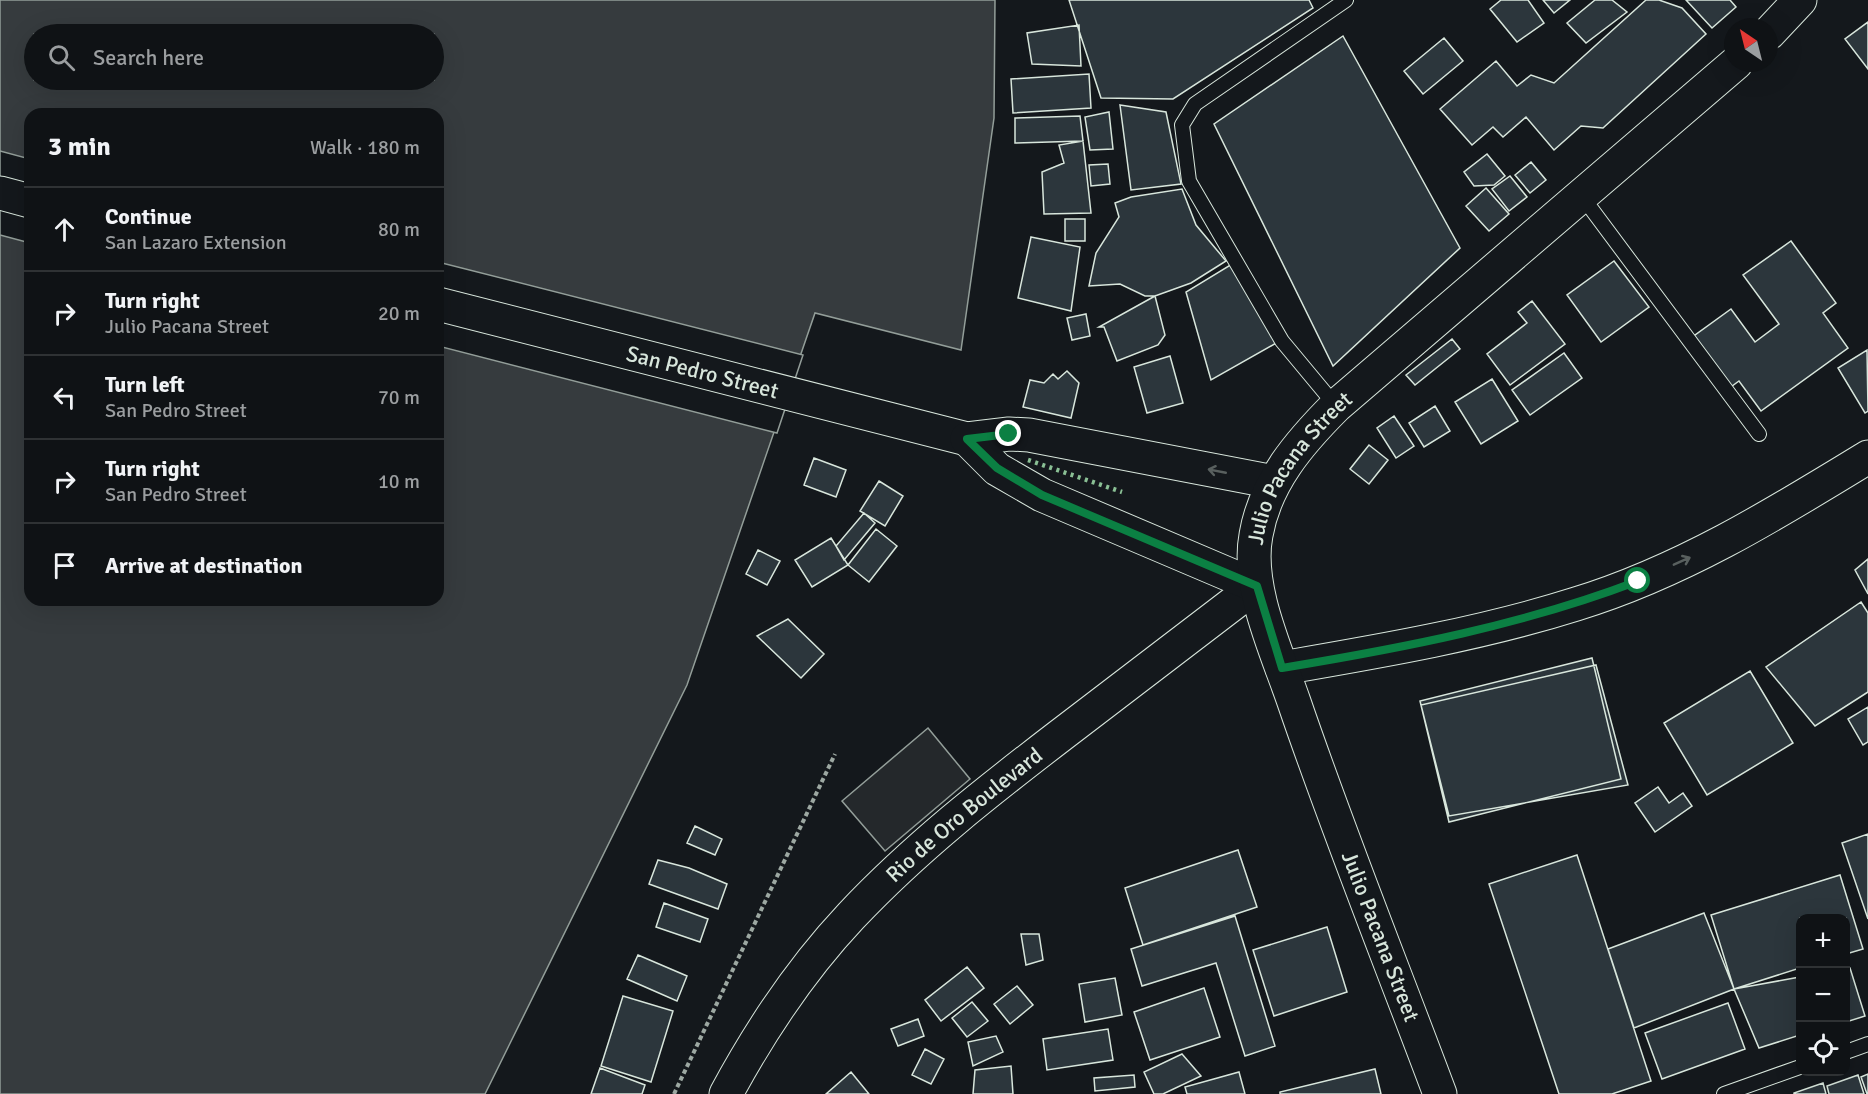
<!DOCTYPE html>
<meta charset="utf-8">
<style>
body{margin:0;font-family:Signika,sans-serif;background:#181b1e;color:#f1f3f6}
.controls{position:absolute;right:18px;bottom:18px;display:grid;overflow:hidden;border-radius:12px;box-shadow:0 6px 24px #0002}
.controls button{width:54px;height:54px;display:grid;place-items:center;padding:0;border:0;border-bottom:2px solid #2f3234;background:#0f1215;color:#f1f3f6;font:30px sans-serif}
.compass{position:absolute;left:1724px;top:18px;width:54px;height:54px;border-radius:50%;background:#0f1215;box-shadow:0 6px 24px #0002;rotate:325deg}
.stop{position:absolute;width:18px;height:18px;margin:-14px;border:4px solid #0b8043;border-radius:50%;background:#fff}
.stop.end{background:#0b8043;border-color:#fff;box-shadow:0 2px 6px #0008}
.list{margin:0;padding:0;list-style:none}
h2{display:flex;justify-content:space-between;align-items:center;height:78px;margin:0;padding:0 24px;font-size:26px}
h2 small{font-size:20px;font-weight:400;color:#9b9ea0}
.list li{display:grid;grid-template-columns:39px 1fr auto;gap:18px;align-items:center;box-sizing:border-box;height:84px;padding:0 24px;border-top:2px solid #2f3234}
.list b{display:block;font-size:22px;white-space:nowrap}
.list p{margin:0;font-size:20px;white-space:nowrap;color:#9b9ea0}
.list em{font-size:20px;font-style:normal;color:#9b9ea0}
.icon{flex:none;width:33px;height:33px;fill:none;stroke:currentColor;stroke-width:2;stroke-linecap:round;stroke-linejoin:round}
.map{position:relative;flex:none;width:1868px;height:1094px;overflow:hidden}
.search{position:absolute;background:#0f1215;box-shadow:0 6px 24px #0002;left:24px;top:24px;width:420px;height:66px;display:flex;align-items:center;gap:15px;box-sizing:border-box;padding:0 21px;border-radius:33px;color:#9b9ea0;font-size:22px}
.panel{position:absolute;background:#0f1215;box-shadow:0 6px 24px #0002;left:24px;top:108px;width:420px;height:498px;border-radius:18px}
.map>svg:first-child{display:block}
.parking{fill:#24282b;stroke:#939e99;stroke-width:1.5}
.water{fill:#363b3e;stroke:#939e99;stroke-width:1.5;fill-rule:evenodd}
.pier{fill:#14181c;stroke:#939e99;stroke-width:1.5}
.building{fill:#2c363c;stroke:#d8e6dc;stroke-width:1.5}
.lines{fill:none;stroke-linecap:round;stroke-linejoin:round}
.service-casing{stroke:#d8e6dc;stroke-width:16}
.secondary-casing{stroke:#d8e6dc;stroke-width:35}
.primary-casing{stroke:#d8e6dc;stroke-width:35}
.path{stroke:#9da8a2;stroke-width:4;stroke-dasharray:4.5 3;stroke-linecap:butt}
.service{stroke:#14181c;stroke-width:14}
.secondary{stroke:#14181c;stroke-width:33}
.primary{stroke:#14181c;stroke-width:33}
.hedge{stroke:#8ac095;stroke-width:4.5;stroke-dasharray:3 4.5;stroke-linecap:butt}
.oneway{stroke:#59605f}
.route{stroke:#0b8043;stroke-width:8}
.labels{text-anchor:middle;stroke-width:4.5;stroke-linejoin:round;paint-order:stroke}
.street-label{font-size:22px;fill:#d8e6dc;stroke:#14181c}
</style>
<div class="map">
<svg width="1868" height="1094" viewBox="0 0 1868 1094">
<rect width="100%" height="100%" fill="#14181c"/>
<path class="parking" d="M928,728L970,779L885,851L842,801Z"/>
<path class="water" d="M0,0H995L994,118L961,350L815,313L687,685L485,1094H0ZM34,34H434V80H34ZM30,114H438V600H30Z"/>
<path class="pier" d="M0,151L30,159V243L0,235Z
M438,262L803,355L777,433L438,346Z"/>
<path class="building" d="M1069,0H1309L1313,8L1173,99L1101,98Z
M1501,0H1528L1544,23L1517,42L1490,9Z
M1543,0H1570L1554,13Z
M1595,0H1612L1627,12L1586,43L1567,23Z
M1646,0H1659L1682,8L1706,34L1603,128L1581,126L1554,150L1526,117L1503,137L1493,127L1472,145L1440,109L1496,61L1517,86L1531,75L1554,83Z
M1686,0H1730L1736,7L1712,28Z
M1868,22V69L1845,39Z
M1079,25L1081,66L1032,64L1027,33Z
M1343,36L1460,248L1333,366L1214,124Z
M1444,38L1463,61L1423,94L1404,71Z
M1089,74L1091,108L1013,113L1011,79Z
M1120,105L1166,112L1181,184L1131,190Z
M1109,112L1113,149L1090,150L1085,117Z
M1080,116L1083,141L1015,143V118Z
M1083,141L1091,213L1044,214L1042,172L1064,163L1059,145Z
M1487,154L1505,176L1494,185L1474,186L1464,172Z
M1531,162L1546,180L1530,193L1515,175Z
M1108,164L1110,184L1091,186L1089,165Z
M1510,176L1527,197L1509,211L1492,189Z
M1486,188L1509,214L1489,231L1466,206Z
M1182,189L1196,225L1226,261L1191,283L1155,296H1145L1120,284L1089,286L1096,253L1119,217L1115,203L1131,197Z
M1065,219H1085V241H1065Z
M1031,237L1080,247L1071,311L1018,298Z
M1791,241L1836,303L1823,313L1848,348L1761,411L1739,381L1728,389L1691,338L1731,309L1755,342L1779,324L1743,275Z
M1614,261L1649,307L1601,342L1567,295Z
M1232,264L1278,342L1211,380L1186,292Z
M1155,296L1165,335L1158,345L1117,361L1104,327H1099Z
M1532,301L1565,344L1510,385L1487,354L1527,323L1518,312Z
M1086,314L1090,336L1072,340L1067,318Z
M1452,339L1460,349L1415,385L1406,375Z
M1867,350L1868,411L1865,413L1838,368Z
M1564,353L1582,378L1530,415L1512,390Z
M1170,356L1183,403L1147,413L1134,367Z
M1067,371L1079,383L1071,418L1023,407L1030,380L1044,383L1053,374L1058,379Z
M1492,379L1518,421L1481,444L1455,402Z
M1435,406L1450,431L1424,447L1409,423Z
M1394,416L1414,446L1396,458L1377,428Z
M1369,445L1388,460L1369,484L1350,469Z
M814,458L846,470L836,497L804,485Z
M879,481L903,496L885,526L860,511Z
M864,513L875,523L844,560L836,546Z
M876,529L897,546L869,582L848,565Z
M831,538L848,565L812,587L795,560Z
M758,550L780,561L767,585L746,574Z
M1868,559V594L1855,570Z
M1861,602L1868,613V692L1815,726L1766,667Z
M788,619L824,654L801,678L757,636Z
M1592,658L1621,779L1449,822L1420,701Z
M1596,665L1628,785L1449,816L1421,705Z
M1750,671L1793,743L1707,795L1664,723Z
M1868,707V742L1863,745L1848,719Z
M1658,787L1669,803L1683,793L1692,806L1655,832L1635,803Z
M695,826L722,839L715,855L687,843Z
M1868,834V919L1842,843Z
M1238,850L1257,907L1143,945L1125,888Z
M1577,855L1651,1081L1612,1094H1559L1489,884Z
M658,860L689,868L727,884L718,909L649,884Z
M1840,875L1863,949L1846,954V918H1800V968L1734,989L1711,915Z
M664,903L708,919L700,942L656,927Z
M1704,913L1734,989L1634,1028L1608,949Z
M1235,916L1275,1046L1245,1056L1216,963L1142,986L1131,949Z
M1327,927L1347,992L1274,1016L1253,950Z
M1021,934H1039L1043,960L1026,965Z
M638,955L687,976L677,1001L627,979Z
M967,967L984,988L941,1021L925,1000Z
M1846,968H1850L1865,1016L1846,1022Z
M1800,977V1035L1759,1048L1734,989Z
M1115,978L1122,1015L1085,1022L1079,984Z
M1017,986L1033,1005L1010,1024L994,1004Z
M1204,988L1220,1037L1150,1060L1134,1012Z
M623,996L673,1011L651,1082L601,1066Z
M972,1002L988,1021L967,1037L952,1018Z
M1728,1003L1745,1049L1662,1079L1645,1033Z
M918,1019L924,1036L898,1046L891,1029Z
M1108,1029L1113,1060L1047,1070L1043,1039Z
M996,1036L1003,1052L973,1066L968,1042Z
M925,1049L944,1059L931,1084L912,1075Z
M1182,1054L1201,1076L1163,1094H1154L1144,1072Z
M1011,1066L1013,1094H973L975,1070Z
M600,1068L645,1085L642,1094H591Z
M1375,1069L1381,1094H1280V1092Z
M851,1072L869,1094H826Z
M1239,1072L1245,1094H1187L1185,1087Z
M1868,1074V1094H1867L1861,1077Z
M1134,1075L1135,1087L1095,1091L1094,1078Z
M1858,1075L1864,1094H1829L1827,1086Z
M1823,1083L1826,1094H1794V1093Z"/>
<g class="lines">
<g class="service-casing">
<path id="service" d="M1581,195L1759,434
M1336,406L1282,341L1189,181L1182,125L1195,104L1346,0
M1846,1052L1868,1044
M1724,1094L1800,1067"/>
</g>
<g class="secondary-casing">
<g id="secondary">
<path id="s1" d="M726,1094C760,1031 802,968 851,916C915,848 988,791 1061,735C1126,685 1191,635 1256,586"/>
</g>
</g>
<g class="primary-casing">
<g id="primary">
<path d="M1769,33L1800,0"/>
<path d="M0,193L30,201"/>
<path id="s2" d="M438,304L967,439L1009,434L1029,435L1274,482"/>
<path d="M967,439L997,469L1042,495L1256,586"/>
<path d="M1282,668C1381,651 1481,634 1576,604C1681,572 1775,514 1868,457"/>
<path id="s3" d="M1440,1094C1391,963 1339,834 1294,702C1277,652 1246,587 1256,535C1265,482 1300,442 1336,406L1736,63"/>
</g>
</g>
<path class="path" d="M674,1094L835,754"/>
<use href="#service" class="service"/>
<use href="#secondary" class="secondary"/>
<use href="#primary" class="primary"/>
<path class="hedge" d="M1028,460L1122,492"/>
</g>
<defs><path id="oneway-shaft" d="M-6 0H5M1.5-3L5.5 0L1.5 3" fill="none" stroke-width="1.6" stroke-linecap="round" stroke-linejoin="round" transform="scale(1.5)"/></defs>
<g class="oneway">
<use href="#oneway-shaft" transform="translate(1217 471) rotate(-169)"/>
<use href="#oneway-shaft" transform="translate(1682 561) rotate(-24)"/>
</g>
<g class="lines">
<path class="route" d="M1009,434L967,439L997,468L1042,495L1257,586L1282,668C1403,648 1523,625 1638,581"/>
</g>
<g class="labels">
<g class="street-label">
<text dy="8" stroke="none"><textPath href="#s2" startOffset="273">San Pedro Street</textPath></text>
<text dy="8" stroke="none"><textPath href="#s3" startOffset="672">Julio Pacana Street</textPath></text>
<text dy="8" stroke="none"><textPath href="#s1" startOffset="370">Rio de Oro Boulevard</textPath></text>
<text transform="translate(1381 936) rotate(69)" y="8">Julio Pacana Street</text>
</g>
</g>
</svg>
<div class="controls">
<button>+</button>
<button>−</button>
<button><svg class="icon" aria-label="locate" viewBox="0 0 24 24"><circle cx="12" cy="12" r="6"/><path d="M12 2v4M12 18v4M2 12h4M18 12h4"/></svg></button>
</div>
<svg class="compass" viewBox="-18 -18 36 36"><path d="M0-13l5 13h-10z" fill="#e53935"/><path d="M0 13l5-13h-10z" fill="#9b9ea0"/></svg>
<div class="stop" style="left:1638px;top:581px"></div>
<div class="stop end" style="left:1009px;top:434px"></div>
<div class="search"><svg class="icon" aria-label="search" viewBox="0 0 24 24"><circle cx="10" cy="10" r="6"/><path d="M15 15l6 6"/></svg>Search here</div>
<section class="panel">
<h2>3 min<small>Walk · 180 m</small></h2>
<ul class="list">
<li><svg class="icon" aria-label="ahead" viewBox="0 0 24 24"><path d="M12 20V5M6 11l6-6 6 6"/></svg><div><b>Continue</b><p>San Lazaro Extension</p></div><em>80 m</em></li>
<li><svg class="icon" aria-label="right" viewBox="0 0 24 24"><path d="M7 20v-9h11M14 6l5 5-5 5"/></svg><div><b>Turn right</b><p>Julio Pacana Street</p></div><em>20 m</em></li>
<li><svg class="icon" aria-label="left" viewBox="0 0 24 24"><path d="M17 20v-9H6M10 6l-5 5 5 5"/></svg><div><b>Turn left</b><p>San Pedro Street</p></div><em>70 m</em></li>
<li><svg class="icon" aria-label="right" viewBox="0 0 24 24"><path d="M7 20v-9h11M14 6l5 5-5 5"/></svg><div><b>Turn right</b><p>San Pedro Street</p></div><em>10 m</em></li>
<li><svg class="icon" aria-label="arrive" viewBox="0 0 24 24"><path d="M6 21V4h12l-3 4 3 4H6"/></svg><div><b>Arrive at destination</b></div></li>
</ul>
</section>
</div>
